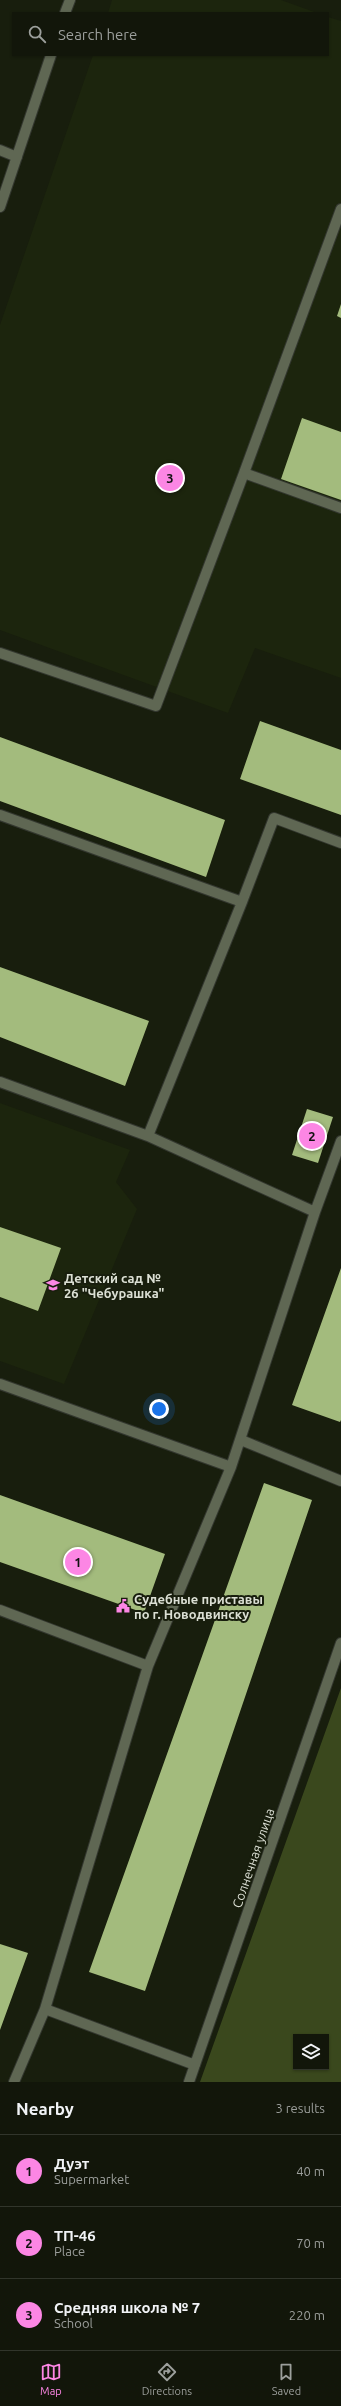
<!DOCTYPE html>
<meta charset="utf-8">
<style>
body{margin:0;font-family:Ubuntu,sans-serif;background:#1b1f13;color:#f1f3f6}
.controls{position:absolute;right:12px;bottom:12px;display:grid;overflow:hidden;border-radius:0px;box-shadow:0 1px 3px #0004}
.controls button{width:36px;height:36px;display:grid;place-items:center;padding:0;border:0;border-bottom:1px solid #31352b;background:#12160a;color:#f1f3f6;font:20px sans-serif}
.you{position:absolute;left:159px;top:1409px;width:14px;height:14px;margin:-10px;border:3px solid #fff;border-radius:50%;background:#1a73e8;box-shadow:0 0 0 6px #1a73e833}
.badge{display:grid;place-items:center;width:26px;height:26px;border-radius:50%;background:#fc86e4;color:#111;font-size:13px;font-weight:700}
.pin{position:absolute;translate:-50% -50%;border:2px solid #fff;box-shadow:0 1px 4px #0006}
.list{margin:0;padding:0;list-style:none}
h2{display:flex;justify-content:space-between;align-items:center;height:52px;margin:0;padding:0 16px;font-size:17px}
h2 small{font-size:13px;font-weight:400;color:#9c9f9c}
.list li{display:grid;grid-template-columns:26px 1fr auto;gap:12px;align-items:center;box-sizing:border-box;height:72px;padding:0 16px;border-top:1px solid #31352b}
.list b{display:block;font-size:15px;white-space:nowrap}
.list p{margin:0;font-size:13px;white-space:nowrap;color:#9c9f9c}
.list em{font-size:13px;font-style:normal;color:#9c9f9c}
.icon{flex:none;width:22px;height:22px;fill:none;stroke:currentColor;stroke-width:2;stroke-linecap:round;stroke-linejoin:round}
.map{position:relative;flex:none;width:341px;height:2082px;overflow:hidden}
.search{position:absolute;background:#12160a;box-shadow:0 1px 3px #0004;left:12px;right:12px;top:12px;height:44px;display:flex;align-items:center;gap:10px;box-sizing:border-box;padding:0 14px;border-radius:0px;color:#9c9f9c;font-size:15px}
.sheet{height:268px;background:#12160a}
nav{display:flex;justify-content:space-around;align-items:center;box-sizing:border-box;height:56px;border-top:1px solid #31352b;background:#12160a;font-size:11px;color:#9c9f9c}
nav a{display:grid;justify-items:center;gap:2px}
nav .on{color:#fc86e4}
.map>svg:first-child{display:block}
.built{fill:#1c250d}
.green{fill:#3a481d;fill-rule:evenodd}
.building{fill:#a3bb7d}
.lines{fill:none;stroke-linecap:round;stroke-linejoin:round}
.minor-casing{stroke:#33372f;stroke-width:12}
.minor{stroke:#5f6753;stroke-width:10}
.labels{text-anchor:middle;stroke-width:4;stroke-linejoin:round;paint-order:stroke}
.poi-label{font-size:13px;font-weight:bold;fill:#dbdfd4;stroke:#181e0d;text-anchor:start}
.street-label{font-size:13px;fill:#dbdfd4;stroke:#181e0d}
</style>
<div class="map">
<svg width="341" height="2082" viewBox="0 0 341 2082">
<rect width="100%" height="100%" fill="#181e0d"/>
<path class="built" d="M112,0H281L317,13H108Z
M328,17L341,21V678L255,648L228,713L0,630V325L93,55H328Z
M0,1103L130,1150L116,1182L137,1209L64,1384L0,1361Z"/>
<path class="green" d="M341,1688V2082H200ZM296,2037H326V2067H296Z"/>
<path class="building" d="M341,304V318L337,316Z
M302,418L341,432V500L281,479Z
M260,721L341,750V815L240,779Z
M0,737L225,820L206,877L0,801Z
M0,967L149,1021L125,1086L0,1037Z
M307,1109L333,1117L318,1163L292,1155Z
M0,1227L61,1248L38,1311L0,1297Z
M341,1268V1420L340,1422L292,1405Z
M264,1483L312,1500L145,1991L89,1972Z
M0,1495L165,1554L144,1613L0,1562Z
M0,1944L28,1953L0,2030Z"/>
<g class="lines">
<g class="minor-casing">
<path id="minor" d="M65,13L70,0
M0,150L17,157
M0,207L51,55
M341,209L244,473L341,508
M0,653L156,706L244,473
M0,815L242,902
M0,1082L148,1136
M315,1212L148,1136L242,902L274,818L341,843
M0,1384L231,1467
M241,1440L341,1481
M0,1610L148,1666
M195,2065L45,2009L148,1666L231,1467L315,1212L341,1141
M14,2082L45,2009
M189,2082L341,1643"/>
</g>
<use href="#minor" class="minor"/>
</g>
<defs>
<g id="school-bare" transform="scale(1.08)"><path d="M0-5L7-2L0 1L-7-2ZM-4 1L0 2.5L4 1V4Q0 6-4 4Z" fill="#fc86e4" stroke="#181e0d" stroke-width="2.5" paint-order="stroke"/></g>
<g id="civic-bare" transform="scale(1.08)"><path d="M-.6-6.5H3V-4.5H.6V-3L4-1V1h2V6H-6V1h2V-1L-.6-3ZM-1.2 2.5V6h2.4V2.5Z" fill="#fc86e4" stroke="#181e0d" stroke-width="2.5" paint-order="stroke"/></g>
</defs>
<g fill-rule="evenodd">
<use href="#school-bare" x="53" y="1285"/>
<use href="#civic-bare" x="123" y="1606"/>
</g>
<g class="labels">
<g class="poi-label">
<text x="64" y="1283">Детский сад №<tspan x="64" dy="15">26 "Чебурашка"</tspan></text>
<text x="134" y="1604">Судебные приставы<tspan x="134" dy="15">по г. Новодвинску</tspan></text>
</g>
<g class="street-label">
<text transform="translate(253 1858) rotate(-71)" y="5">Солнечная улица</text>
</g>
</g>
</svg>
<div class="controls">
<button><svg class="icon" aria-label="layers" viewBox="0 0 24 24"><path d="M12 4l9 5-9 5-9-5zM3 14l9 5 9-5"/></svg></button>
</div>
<div class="you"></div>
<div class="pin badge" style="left:78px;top:1562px">1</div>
<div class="pin badge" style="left:312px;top:1136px">2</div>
<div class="pin badge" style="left:170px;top:478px">3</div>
<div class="search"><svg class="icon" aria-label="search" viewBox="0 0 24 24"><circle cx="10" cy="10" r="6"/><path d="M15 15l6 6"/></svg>Search here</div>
</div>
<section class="sheet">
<h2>Nearby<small>3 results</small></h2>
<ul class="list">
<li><span class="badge">1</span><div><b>Дуэт</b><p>Supermarket</p></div><em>40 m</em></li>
<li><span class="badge">2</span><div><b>ТП-46</b><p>Place</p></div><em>70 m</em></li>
<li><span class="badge">3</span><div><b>Средняя школа № 7</b><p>School</p></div><em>220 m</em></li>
</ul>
</section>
<nav>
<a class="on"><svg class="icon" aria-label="map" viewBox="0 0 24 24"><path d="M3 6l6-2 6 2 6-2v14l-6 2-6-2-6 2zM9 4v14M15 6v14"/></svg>Map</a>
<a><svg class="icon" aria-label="directions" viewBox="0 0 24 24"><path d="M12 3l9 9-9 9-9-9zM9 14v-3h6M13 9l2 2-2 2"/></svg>Directions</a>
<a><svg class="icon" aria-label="saved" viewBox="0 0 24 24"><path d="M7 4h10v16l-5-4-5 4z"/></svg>Saved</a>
</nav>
